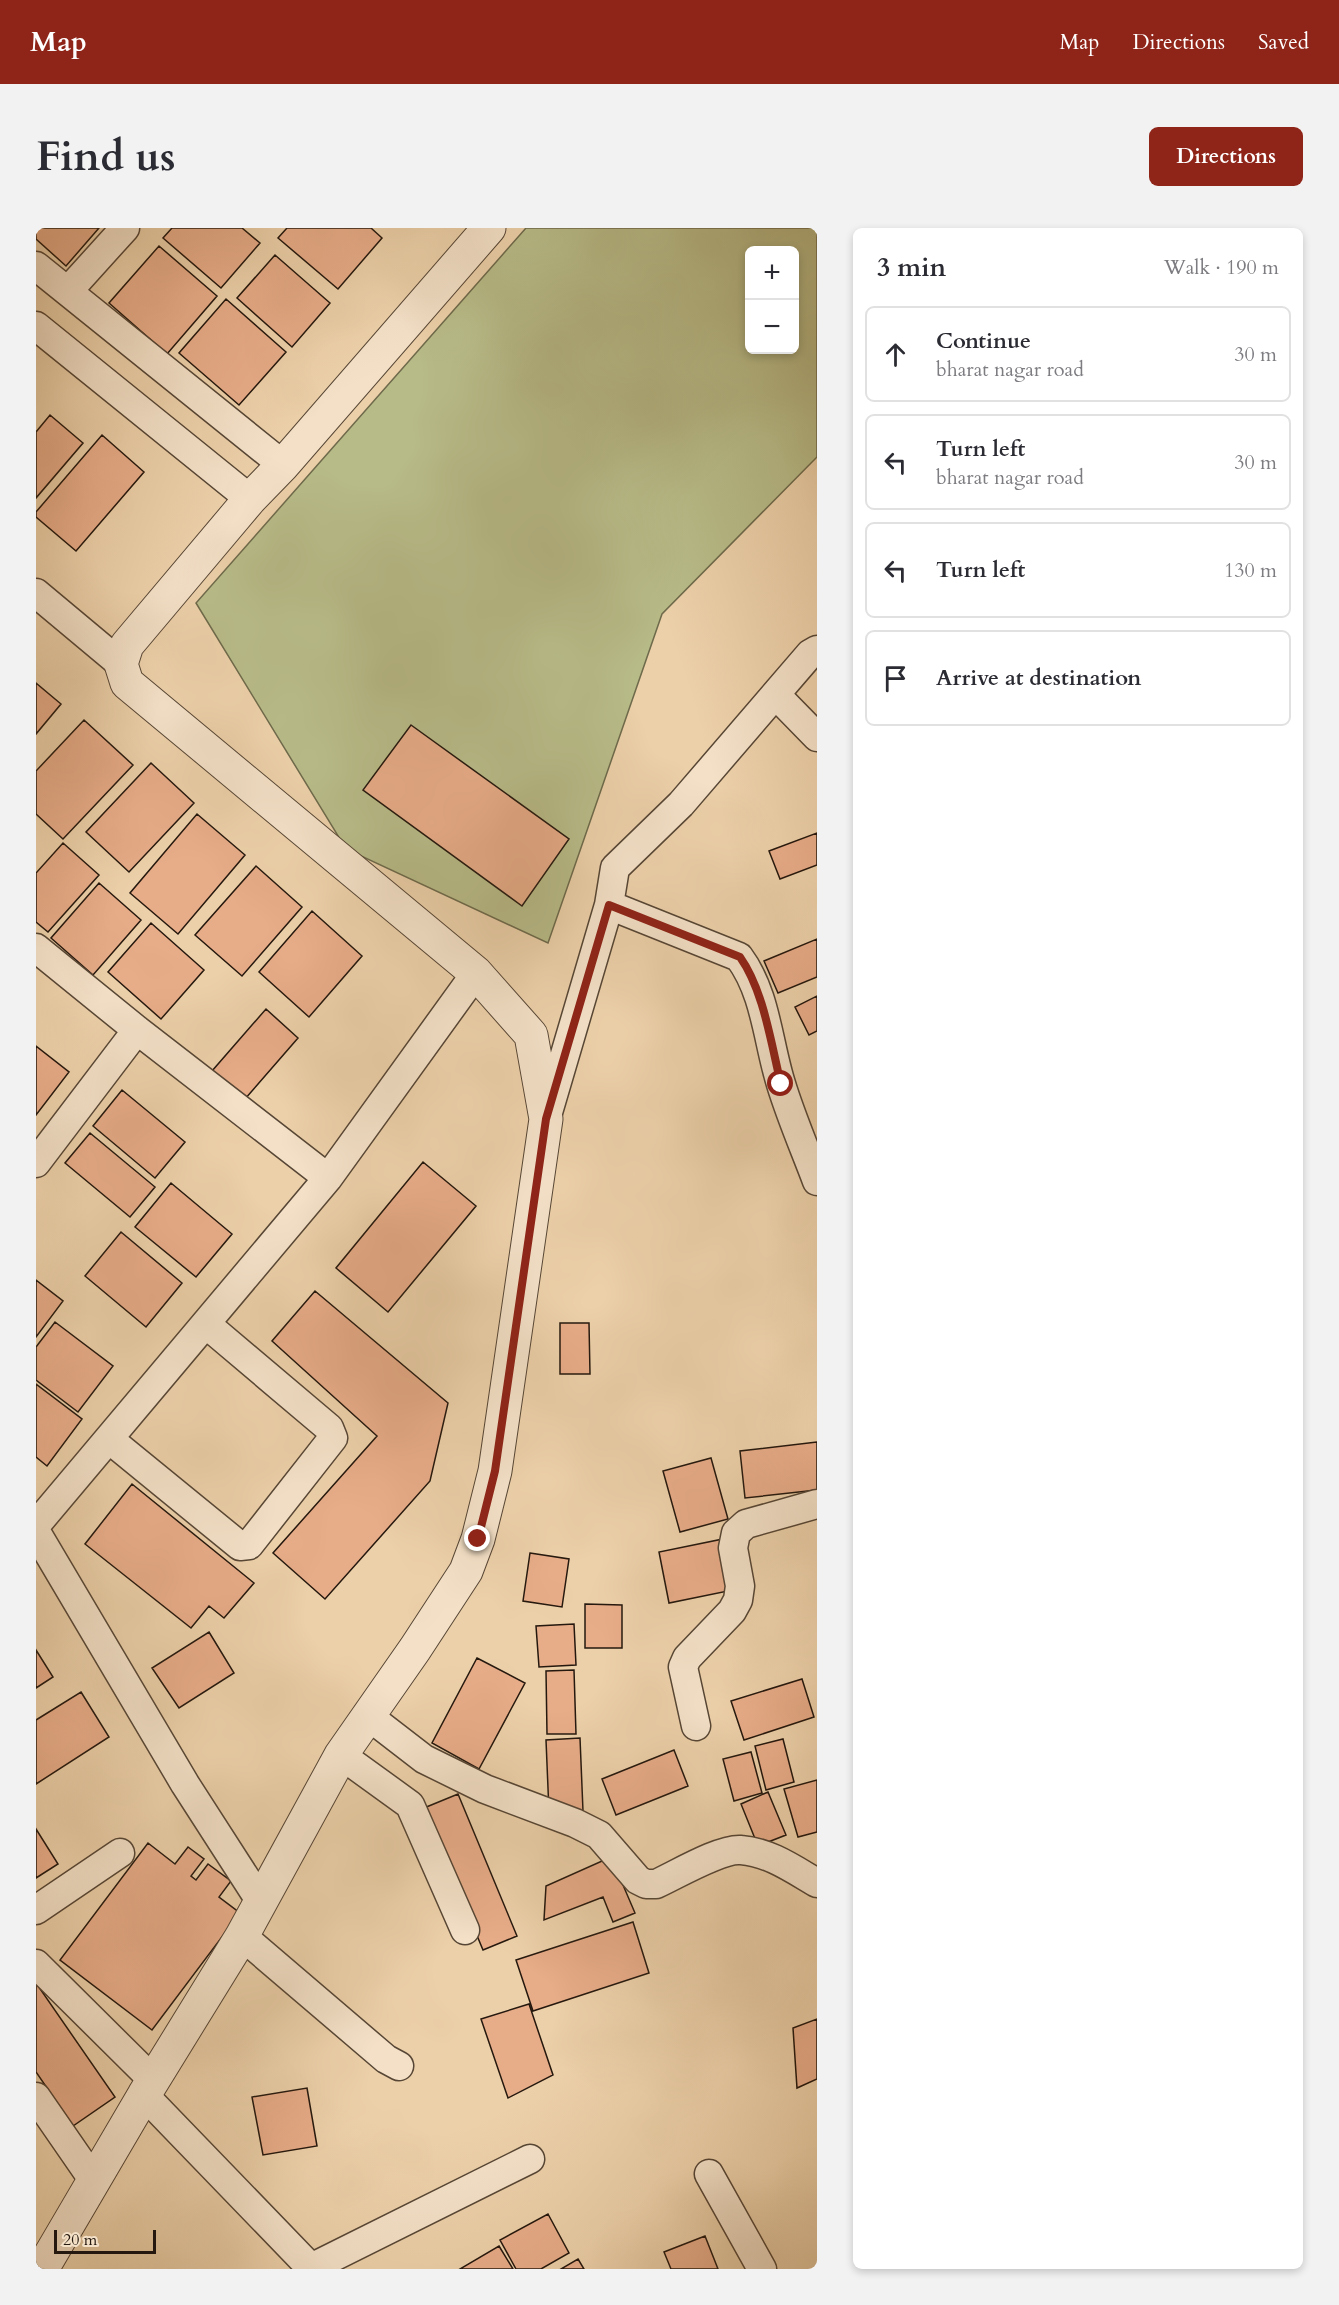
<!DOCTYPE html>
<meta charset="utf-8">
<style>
body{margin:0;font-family:Cardo,serif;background:#f2f2f3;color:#2b2b33}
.controls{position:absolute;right:18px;top:18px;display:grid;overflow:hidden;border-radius:9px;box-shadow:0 3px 9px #0003}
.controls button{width:54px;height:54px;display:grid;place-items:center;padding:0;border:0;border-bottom:2px solid #e1e1e2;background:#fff;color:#2b2b33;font:30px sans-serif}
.scale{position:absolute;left:18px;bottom:15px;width:102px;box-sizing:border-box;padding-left:6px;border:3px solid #25180e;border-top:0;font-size:16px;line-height:21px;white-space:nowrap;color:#25180e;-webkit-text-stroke:4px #f3e0c7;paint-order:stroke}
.stop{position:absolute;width:18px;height:18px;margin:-14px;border:4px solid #8f2418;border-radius:50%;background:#fff}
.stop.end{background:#8f2418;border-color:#fff;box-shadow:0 2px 6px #0008}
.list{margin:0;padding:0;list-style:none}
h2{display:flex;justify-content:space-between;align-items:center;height:78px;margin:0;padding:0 24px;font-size:26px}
h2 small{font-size:20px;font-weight:400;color:#7c7c81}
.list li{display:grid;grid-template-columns:39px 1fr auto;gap:18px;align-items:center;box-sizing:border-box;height:96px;margin:0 12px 12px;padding:0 12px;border:2px solid #e1e1e2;border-radius:9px}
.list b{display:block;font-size:22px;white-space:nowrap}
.list p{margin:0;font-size:20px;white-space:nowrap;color:#7c7c81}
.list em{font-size:20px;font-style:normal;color:#7c7c81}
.icon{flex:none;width:33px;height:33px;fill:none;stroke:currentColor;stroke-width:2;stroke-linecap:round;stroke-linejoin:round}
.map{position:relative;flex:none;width:781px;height:2041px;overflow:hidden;border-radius:9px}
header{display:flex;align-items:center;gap:36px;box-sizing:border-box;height:84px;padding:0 30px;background:#8f2418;color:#fff}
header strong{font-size:28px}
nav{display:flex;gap:33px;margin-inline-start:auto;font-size:21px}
.intro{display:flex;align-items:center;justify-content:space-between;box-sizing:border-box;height:144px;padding:0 36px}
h1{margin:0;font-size:42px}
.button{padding:15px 27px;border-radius:9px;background:#8f2418;color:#fff;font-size:21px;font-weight:700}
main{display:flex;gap:36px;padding:0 36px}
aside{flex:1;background:#fff;border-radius:9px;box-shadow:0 3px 9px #0003}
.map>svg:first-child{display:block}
.green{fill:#b7bb88;stroke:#6e6a4b;stroke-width:1.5;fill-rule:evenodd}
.building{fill:#e7ac88;stroke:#25180e;stroke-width:1.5}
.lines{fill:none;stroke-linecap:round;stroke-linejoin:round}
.minor-casing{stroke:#574635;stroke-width:31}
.tertiary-casing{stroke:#574635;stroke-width:35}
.minor{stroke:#f3e0c7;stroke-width:28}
.tertiary{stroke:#f3e0c7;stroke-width:33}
.route{stroke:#8f2418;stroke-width:8}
</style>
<header>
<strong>Map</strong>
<nav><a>Map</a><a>Directions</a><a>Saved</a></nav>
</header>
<div class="intro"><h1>Find us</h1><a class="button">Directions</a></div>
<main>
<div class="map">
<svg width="781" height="2041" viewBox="0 0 781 2041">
<rect width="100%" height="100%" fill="#ecd0a9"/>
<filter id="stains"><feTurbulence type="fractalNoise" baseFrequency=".00333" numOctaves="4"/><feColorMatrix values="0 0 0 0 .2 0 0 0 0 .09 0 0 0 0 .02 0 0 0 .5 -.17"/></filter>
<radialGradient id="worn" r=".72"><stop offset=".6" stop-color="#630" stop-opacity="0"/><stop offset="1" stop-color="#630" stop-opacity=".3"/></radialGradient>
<path class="green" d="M490,0H781V229L626,386L512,715L310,621L160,375ZM714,22H758V122H714Z"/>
<path class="building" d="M0,0H63L30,38L0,11Z
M136,0H206L224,15L185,60L127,10Z
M251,0H335L346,10L302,61L242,10Z
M123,18L181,68L131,126L73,75Z
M239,27L294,75L256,119L201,70Z
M190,71L250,124L203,177L143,125Z
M14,187L47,215L0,270V204Z
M66,207L108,244L40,323L0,289V284Z
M0,455L25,476L0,506Z
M48,492L97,537L27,611L0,586V543Z
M375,497L533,611L486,678L327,562Z
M115,535L158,575L93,644L50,604Z
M161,586L209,627L142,706L94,665Z
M781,605V637L744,651L733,623Z
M27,615L63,647L12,704L0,694V645Z
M220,638L266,679L206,748L159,707Z
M63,655L105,692L57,747L15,710Z
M276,683L326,728L273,789L223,744Z
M115,695L168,742L125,791L72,744Z
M781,711V749L742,765L728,733Z
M781,768V803L773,807L759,779Z
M230,781L262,810L209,871L176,843Z
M0,818L33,844L0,887Z
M86,862L149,914L119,950L57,898Z
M54,905L119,959L94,989L29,935Z
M387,934L440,978L352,1084L300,1040Z
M135,955L196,1006L160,1049L99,999Z
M85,1004L146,1055L110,1099L49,1048Z
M0,1052L27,1073L0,1109Z
M279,1063L412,1175L394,1253L289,1371L237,1325L341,1208L236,1113Z
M19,1094L77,1138L42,1184L0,1152V1119Z
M524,1095H553L554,1146H524Z
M0,1156L46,1191L11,1238L0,1229Z
M781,1214V1262L709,1270L704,1223Z
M675,1230L692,1291L644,1304L627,1243Z
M96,1256L218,1355L188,1390L173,1378L155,1400L49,1316Z
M687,1311L697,1362L633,1375L623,1324Z
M494,1325L533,1331L526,1379L487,1373Z
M549,1376L586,1377V1420H549Z
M538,1396L540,1437L503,1439L500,1398Z
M173,1404L198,1445L143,1480L116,1440Z
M0,1422L17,1449L0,1460Z
M441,1430L489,1455L443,1541L396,1515Z
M538,1442L540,1506H511L510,1443Z
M766,1451L778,1489L708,1512L695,1473Z
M45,1464L73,1509L0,1556V1492Z
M544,1510L547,1583L513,1584L510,1512Z
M747,1511L758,1554L730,1562L719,1518Z
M638,1522L652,1558L580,1587L566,1551Z
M715,1524L726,1565L698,1573L687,1531Z
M781,1552V1604L762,1609L748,1561Z
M732,1564L750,1607L722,1618L705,1576Z
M422,1566L481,1708L447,1722L388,1580Z
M0,1601L22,1636L0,1650Z
M112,1615L139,1636L152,1619L168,1631L155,1648L160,1652L172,1636L195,1653L183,1669L204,1685L116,1802L24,1732Z
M575,1629L599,1685L577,1694L567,1669L508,1692L510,1658Z
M597,1694L613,1745L497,1783L480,1732Z
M0,1755L79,1869L37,1898L0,1844Z
M493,1776L517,1847L472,1870L445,1791Z
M781,1791V1851L761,1860L757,1800Z
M271,1860L281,1918L227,1927L216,1869Z
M512,1986L533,2025L505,2041H480L464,2012Z
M669,2008L682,2041H635L628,2024Z
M463,2018L477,2041H424Z
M542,2031L548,2041H525Z"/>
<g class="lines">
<g class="minor-casing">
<path id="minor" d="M0,38L247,237
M32,63L89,0
M0,98L214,271
M0,365L85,436
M740,467L781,509
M573,677L703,729C730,765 732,815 745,856C755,889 769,921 781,953
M0,720L101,802L292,950
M510,891L573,677L579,640L645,576L774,426L781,422
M0,935L101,802
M73,1211L204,1318L213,1317L297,1210L293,1200L170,1096
M0,1297L292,950L440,745
M0,1304L149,1556L225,1674
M331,1487L388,1531L449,1561L539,1595L563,1607L602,1652L610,1656H620C640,1647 685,1620 705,1622C733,1624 757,1641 781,1655
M660,1498L647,1439L651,1430L696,1383L702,1372L704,1358L697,1320L700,1305L710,1296L781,1276
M305,1527L374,1577L429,1702
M0,1682L84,1625
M206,1708L350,1831L363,1838
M0,1736L117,1852
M108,1867L276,2041
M0,1869L58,1953
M673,1946L726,2041
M275,2040L494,1931"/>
</g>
<g class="tertiary-casing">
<path id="tertiary" d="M6,2041L108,1867L206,1708L305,1527L379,1421L430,1343L442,1311L459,1243L510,891L495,807L440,745L91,455L85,436L91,417L214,271L247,237L453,0"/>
</g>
<use href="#minor" class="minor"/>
<use href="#tertiary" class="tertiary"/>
</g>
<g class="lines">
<path class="route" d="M442,1311L459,1243L510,891L573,677L704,729C728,763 735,816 745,856"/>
</g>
<rect width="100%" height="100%" filter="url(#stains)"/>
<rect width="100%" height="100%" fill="url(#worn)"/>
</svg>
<div class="controls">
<button>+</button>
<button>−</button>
</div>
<div class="scale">20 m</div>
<div class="stop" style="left:745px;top:856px"></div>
<div class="stop end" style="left:442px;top:1311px"></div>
</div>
<aside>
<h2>3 min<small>Walk · 190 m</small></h2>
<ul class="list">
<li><svg class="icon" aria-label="ahead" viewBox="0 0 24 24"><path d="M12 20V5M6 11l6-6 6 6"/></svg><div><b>Continue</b><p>bharat nagar road</p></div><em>30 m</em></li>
<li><svg class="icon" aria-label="left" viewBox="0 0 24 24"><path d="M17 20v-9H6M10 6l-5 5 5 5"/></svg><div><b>Turn left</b><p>bharat nagar road</p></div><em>30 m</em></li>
<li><svg class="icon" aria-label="left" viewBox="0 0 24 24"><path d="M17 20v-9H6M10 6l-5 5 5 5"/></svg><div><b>Turn left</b></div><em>130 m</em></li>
<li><svg class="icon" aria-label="arrive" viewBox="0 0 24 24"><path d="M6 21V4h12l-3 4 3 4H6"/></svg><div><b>Arrive at destination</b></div></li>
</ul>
</aside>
</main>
